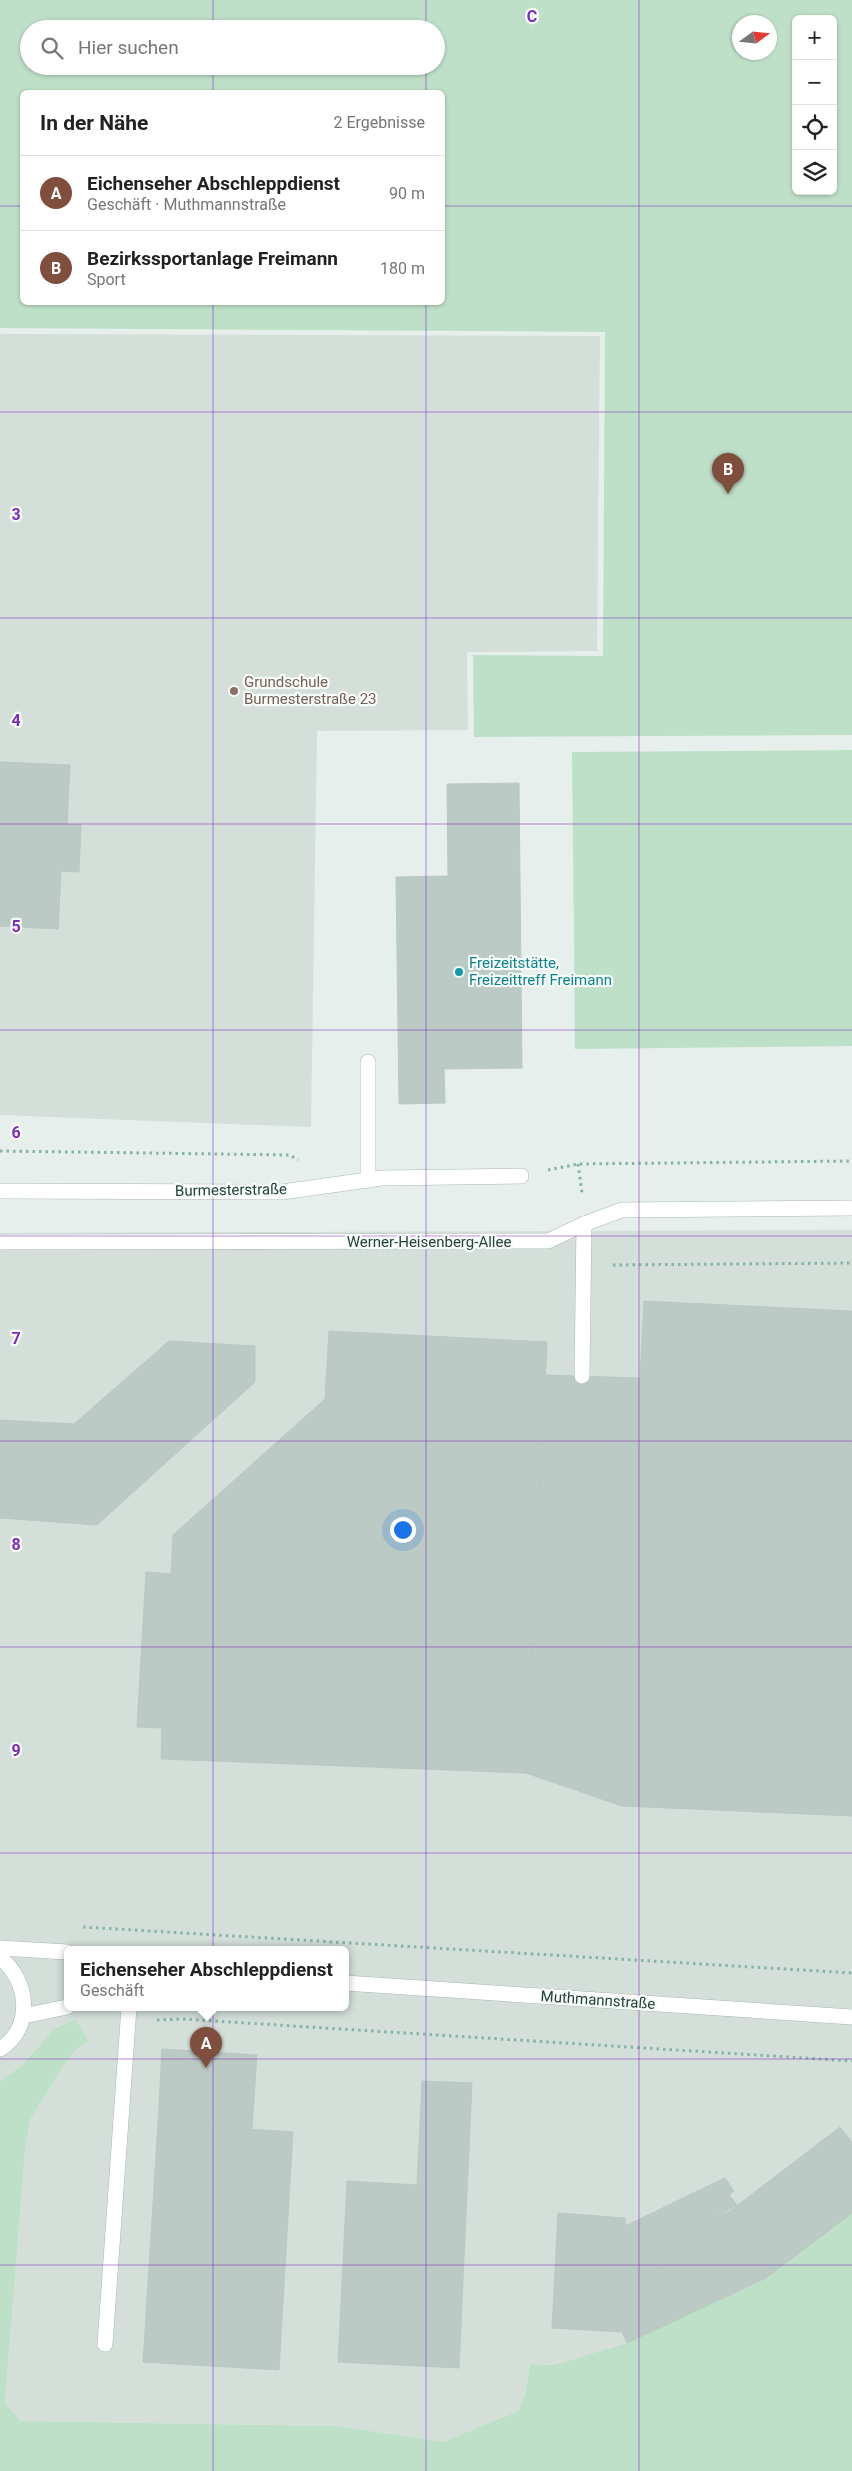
<!DOCTYPE html>
<html lang="de">
<meta charset="utf-8">
<style>
body{margin:0;font-family:Roboto,sans-serif;background:#f6f6f6;color:#222}
.controls{position:absolute;right:15px;top:15px;display:grid;overflow:hidden;border-radius:8px;box-shadow:0 1px 4px #0004}
.controls button{width:45px;height:45px;display:grid;place-items:center;padding:0;border:0;border-bottom:1px solid #e0e0e0;background:#fff;color:#222;font:25px sans-serif}
.compass{position:absolute;left:732px;top:15px;width:45px;height:45px;border-radius:50%;background:#fff;box-shadow:0 1px 4px #0004;rotate:75deg}
.you{position:absolute;left:402px;top:1529px;width:18px;height:18px;margin:-12px;border:4px solid #fff;border-radius:50%;background:#1a73e8;box-shadow:0 0 0 8px #1a73e833}
.badge{display:grid;place-items:center;width:32px;height:32px;border-radius:50%;background:#804e3d;color:#fff;font-size:16px;font-weight:700}
.pin{position:absolute;translate:-50% -41px;filter:drop-shadow(0 1px 2px #0008)}
.pin::after{content:'';position:absolute;top:26px;width:18px;height:15px;background:inherit;clip-path:polygon(0 0,100% 0,50% 100%)}
.popup{position:absolute;left:64px;top:1946px;width:285px;height:65px;box-sizing:border-box;display:grid;place-content:center;border-radius:8px;background:#fff;filter:drop-shadow(0 1px 4px #0005);font-size:16px;white-space:nowrap;color:#767676}
.popup b{font-size:19px;color:#222}
.popup::after{content:'';position:absolute;left:50%;top:100%;margin-left:-10px;border:10px solid transparent;border-top-color:#fff}
.list{margin:0;padding:0;list-style:none}
h2{display:flex;justify-content:space-between;align-items:center;height:65px;margin:0;padding:0 20px;font-size:21px}
h2 small{font-size:16px;font-weight:400;color:#767676}
.list li{display:grid;grid-template-columns:32px 1fr auto;gap:15px;align-items:center;box-sizing:border-box;height:75px;padding:0 20px;border-top:1px solid #e0e0e0}
.list b{display:block;font-size:19px;white-space:nowrap}
.list p{margin:0;font-size:16px;white-space:nowrap;color:#767676}
.list em{font-size:16px;font-style:normal;color:#767676}
.icon{flex:none;width:28px;height:28px;fill:none;stroke:currentColor;stroke-width:2;stroke-linecap:round;stroke-linejoin:round}
.map{position:relative;flex:none;width:852px;height:2471px;overflow:hidden}
.search{position:absolute;background:#fff;box-shadow:0 1px 4px #0004;left:20px;top:20px;width:425px;height:55px;display:flex;align-items:center;gap:12px;box-sizing:border-box;padding:0 18px;border-radius:28px;color:#767676;font-size:19px}
.panel{position:absolute;background:#fff;box-shadow:0 1px 4px #0004;left:20px;top:90px;width:425px;height:215px;border-radius:8px}
.map>svg:first-child{display:block}
.built{fill:#d4dfda;fill-rule:evenodd}
.green{fill:#bfe0c8;fill-rule:evenodd}
.building{fill:#bbcac4;stroke:#b8c9c2}
.lines{fill:none;stroke-linecap:round;stroke-linejoin:round}
.service-casing{stroke:#a8b8b2;stroke-width:16}
.minor-casing{stroke:#a8b8b2;stroke-width:16}
.path{stroke:#86b3a5;stroke-width:3;stroke-dasharray:2.5 4;stroke-linecap:butt}
.service{stroke:#fff;stroke-width:15}
.minor{stroke:#fff;stroke-width:15}
.grid{fill:none;stroke:#7b2cbf;stroke-width:1;stroke-opacity:0.55}
.education-dot{fill:#8d6e63;stroke:#f7fbf9;stroke-width:2}
.culture-dot{fill:#0f9aa8;stroke:#f7fbf9;stroke-width:2}
.labels{text-anchor:middle;stroke-width:4.5;stroke-linejoin:round;paint-order:stroke}
.education-label{font-size:15px;fill:#785e54;stroke:#f7fbf9;text-anchor:start}
.culture-label{font-size:15px;fill:#0d838f;stroke:#f7fbf9;text-anchor:start}
.street-label{font-size:15px;fill:#24423a;stroke:#f7fbf9}
.grid-label{font-size:16px;text-anchor:middle;font-weight:bold;fill:#7b2cbf;stroke:#f7fbf9;stroke-width:4.5;stroke-linejoin:round;paint-order:stroke}
</style>
<div class="map">
<svg width="852" height="2471" viewBox="0 0 852 2471">
<rect width="100%" height="100%" fill="#e6efeb"/>
<path class="built" d="M0,334L600,336L597,651L467,652L468,730L317,731L311,1127L0,1115Z
M852,1230V2213L766,2278L627,2343L553,2365L530,2364L525,2394L518,2411L443,2442L339,2426L21,2421L5,2404L25,2152L30,2120L65,2063L78,2048L89,2042L76,2019L54,2029L22,2065L0,2081V1233ZM67,1949H345V2007H67Z"/>
<path class="green" d="M0,0H852V735L474,737L473,655L603,656L605,332L0,328ZM796,19H833V191H796ZM770,22V52H740V22ZM29,29H436V66H29ZM22,92H442V302H22Z
M852,750V1046L575,1049L572,752Z
M76,2019L89,2042L78,2048L65,2063L30,2120L25,2152L5,2403L21,2421L339,2426L443,2442L518,2411L525,2394L530,2364L553,2365L627,2343L766,2278L852,2213V2471H0V2081L22,2065L54,2029Z"/>
<path class="building" d="M0,762L70,765L67,824L81,825L79,872L61,871L58,929L0,926Z
M519,783L522,1068L444,1069L445,1103L399,1104L396,877L448,876L447,784Z
M644,1301L852,1311V1816L622,1806L526,1773L545,1375L640,1378Z
M329,1331L547,1342L526,1773L161,1759L162,1728L137,1727L146,1572L171,1574L173,1535L325,1399Z
M169,1341L255,1346V1382L97,1525L0,1518V1420L74,1424Z
M162,2049L257,2055L252,2129L158,2123Z
M422,2081L472,2083L459,2368L338,2362L347,2181L417,2185Z
M158,2123L293,2132L279,2370L143,2362Z
M840,2127L852,2142V2213L766,2278L685,2316L654,2248L730,2211Z
M725,2178L734,2191L729,2195L737,2205L705,2223L691,2194Z
M691,2194L705,2223L654,2248L640,2219Z
M558,2213L625,2218V2226L640,2219L685,2316L627,2343L622,2332L552,2328Z"/>
<g class="lines">
<g class="service-casing">
<path id="service" d="M368,1062V1179
M582,1376L584,1224
M105,2344L129,2007"/>
</g>
<g class="minor-casing">
<path id="minor" d="M0,1191L282,1192L382,1178L521,1176
M0,1242L548,1241L584,1224L622,1210L852,1208
M0,1948L67,1952
M0,1958C29,1979 34,2029 0,2049
M345,1983L852,2017
M23,2016L67,2007"/>
</g>
<path class="path" d="M0,1151L290,1155L298,1160
M578,1164L582,1193
M548,1170L578,1164L852,1161
M613,1265L852,1263
M83,1927L852,1973
M157,2020L182,2019L852,2061"/>
<use href="#service" class="service"/>
<use href="#minor" class="minor"/>
</g>
<path class="grid" d="M213,0V29M426,0V29M639,0V2471M213,66V92M426,66V92M0,206H22M442,206H852M213,302V2471M426,302V2471M0,412H852M0,618H852M0,824H852M0,1030H852M0,1236H852M0,1441H852M0,1647H852M0,1853H852M0,2059H852M0,2265H852"/>
<circle class="education-dot" cx="234" cy="691" r="5"/>
<circle class="culture-dot" cx="459" cy="972" r="5"/>
<g class="labels">
<g class="education-label">
<text x="244" y="687">Grundschule<tspan x="244" dy="17">Burmesterstraße 23</tspan></text>
</g>
<g class="culture-label">
<text x="469" y="968">Freizeitstätte,<tspan x="469" dy="17">Freizeittreff Freimann</tspan></text>
</g>
<g class="street-label">
<text transform="translate(231 1190) rotate(-1)" y="5">Burmesterstraße</text>
<text x="429" y="1247">Werner-Heisenberg-Allee</text>
<text transform="translate(598 2000) rotate(4)" y="5">Muthmannstraße</text>
</g>
</g>
<g class="grid-label">
<text x="532" y="22">C</text>
<text x="16" y="520">3</text>
<text x="16" y="726">4</text>
<text x="16" y="932">5</text>
<text x="16" y="1138">6</text>
<text x="16" y="1344">7</text>
<text x="16" y="1550">8</text>
<text x="16" y="1756">9</text>
</g>
</svg>
<div class="controls">
<button>+</button>
<button>−</button>
<button><svg class="icon" aria-label="locate" viewBox="0 0 24 24"><circle cx="12" cy="12" r="6"/><path d="M12 2v4M12 18v4M2 12h4M18 12h4"/></svg></button>
<button><svg class="icon" aria-label="layers" viewBox="0 0 24 24"><path d="M12 4l9 5-9 5-9-5zM3 14l9 5 9-5"/></svg></button>
</div>
<svg class="compass" viewBox="-18 -18 36 36"><path d="M0-13l5 13h-10z" fill="#e53935"/><path d="M0 13l5-13h-10z" fill="#767676"/></svg>
<div class="you"></div>
<div class="pin badge" style="left:206px;top:2068px">A</div>
<div class="popup"><b>Eichenseher Abschleppdienst</b>Geschäft</div>
<div class="pin badge" style="left:728px;top:494px">B</div>
<div class="search"><svg class="icon" aria-label="search" viewBox="0 0 24 24"><circle cx="10" cy="10" r="6"/><path d="M15 15l6 6"/></svg>Hier suchen</div>
<section class="panel">
<h2>In der Nähe<small>2 Ergebnisse</small></h2>
<ul class="list">
<li><span class="badge">A</span><div><b>Eichenseher Abschleppdienst</b><p>Geschäft · Muthmannstraße</p></div><em>90 m</em></li>
<li><span class="badge">B</span><div><b>Bezirkssportanlage Freimann</b><p>Sport</p></div><em>180 m</em></li>
</ul>
</section>
</div>
